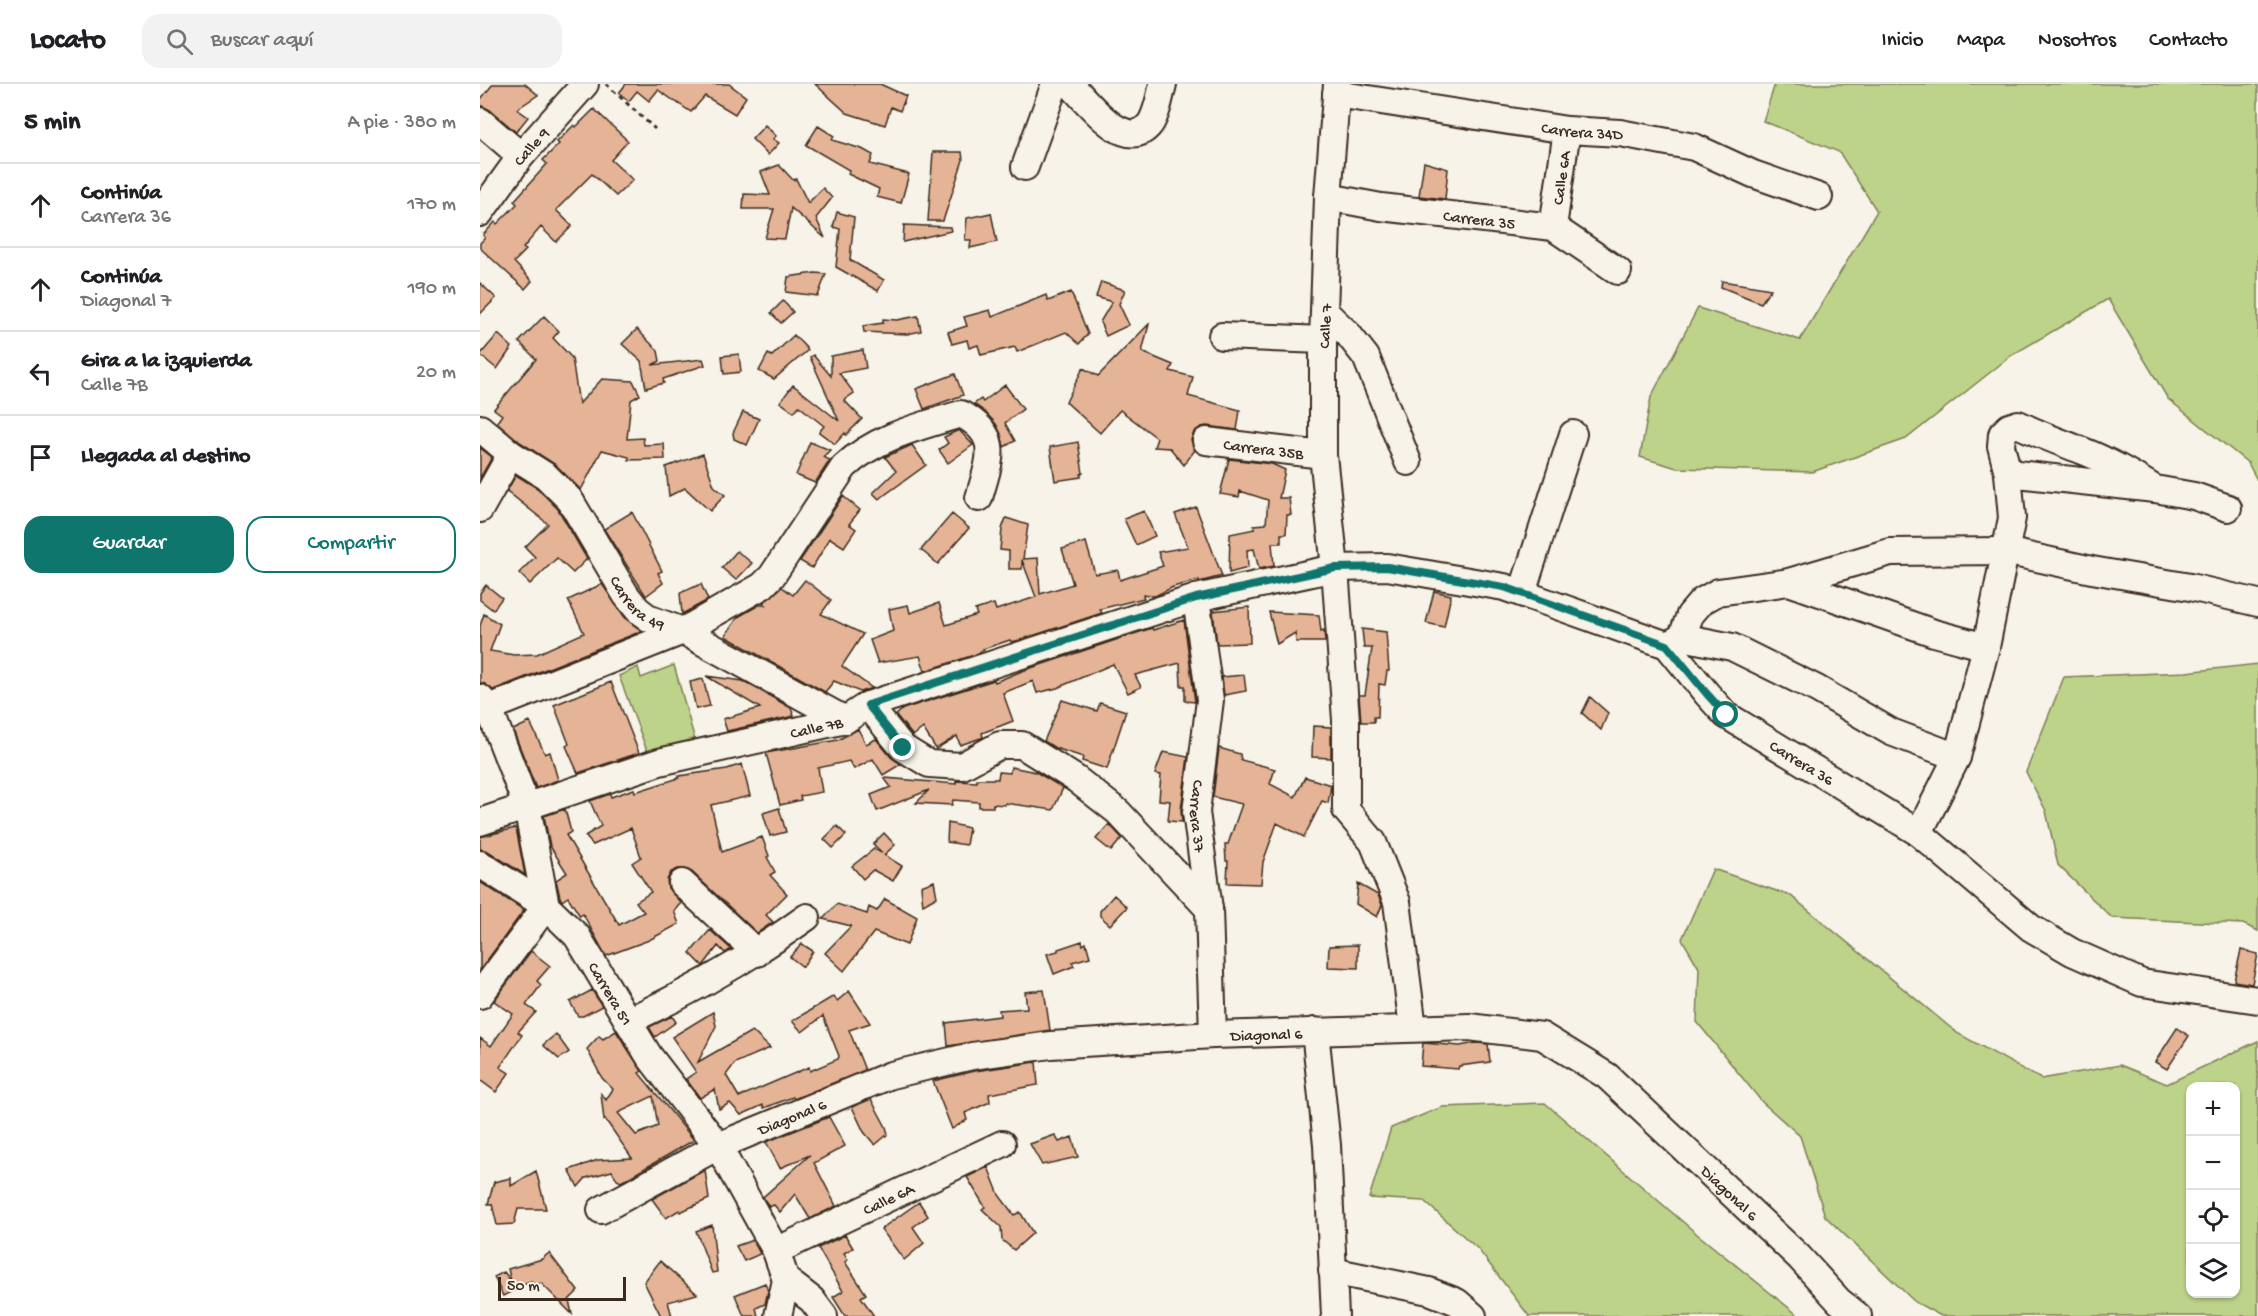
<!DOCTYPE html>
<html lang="es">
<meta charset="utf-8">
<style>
body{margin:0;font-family:"Gochi Hand",sans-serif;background:#f2f2f2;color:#202124}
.controls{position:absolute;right:18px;bottom:18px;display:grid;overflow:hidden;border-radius:12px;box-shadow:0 2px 4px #0004}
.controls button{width:54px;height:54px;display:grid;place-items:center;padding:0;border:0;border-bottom:2px solid #e0e0e0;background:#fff;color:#202124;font:30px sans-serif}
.scale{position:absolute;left:18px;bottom:15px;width:128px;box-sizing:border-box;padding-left:6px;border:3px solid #3b2a1e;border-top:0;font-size:16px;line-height:21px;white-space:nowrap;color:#3b2a1e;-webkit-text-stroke:4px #f7f3e8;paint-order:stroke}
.stop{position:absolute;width:18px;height:18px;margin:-14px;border:4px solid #0f766e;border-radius:50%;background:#fff}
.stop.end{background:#0f766e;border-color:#fff;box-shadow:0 2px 6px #0008}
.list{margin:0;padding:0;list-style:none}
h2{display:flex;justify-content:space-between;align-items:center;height:78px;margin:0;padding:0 24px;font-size:26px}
h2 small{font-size:20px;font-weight:400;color:#757577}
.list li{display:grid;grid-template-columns:39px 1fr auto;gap:18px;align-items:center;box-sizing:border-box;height:84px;padding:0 24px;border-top:2px solid #e0e0e0}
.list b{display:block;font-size:22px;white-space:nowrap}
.list p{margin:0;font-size:20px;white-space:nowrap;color:#757577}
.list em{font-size:20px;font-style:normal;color:#757577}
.actions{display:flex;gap:12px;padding:18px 24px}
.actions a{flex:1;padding:14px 0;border:2px solid #0f766e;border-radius:18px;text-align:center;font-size:21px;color:#0f766e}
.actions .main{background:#0f766e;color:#fff}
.icon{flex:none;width:33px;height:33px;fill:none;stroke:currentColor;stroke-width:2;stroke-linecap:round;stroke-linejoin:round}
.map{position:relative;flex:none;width:1778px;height:1232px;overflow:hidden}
header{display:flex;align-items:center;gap:36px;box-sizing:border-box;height:84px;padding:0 30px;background:#fff;border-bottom:2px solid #e0e0e0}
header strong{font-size:28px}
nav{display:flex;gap:33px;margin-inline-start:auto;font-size:21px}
.search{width:420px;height:54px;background:#f2f2f2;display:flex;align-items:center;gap:15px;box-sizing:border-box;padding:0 21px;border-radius:18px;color:#757577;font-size:22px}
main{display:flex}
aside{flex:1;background:#fff}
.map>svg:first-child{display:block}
.green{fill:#bdd389;stroke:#7c7e54;stroke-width:1.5;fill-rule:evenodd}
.building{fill:#e5b496;stroke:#3b2a1e;stroke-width:1.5;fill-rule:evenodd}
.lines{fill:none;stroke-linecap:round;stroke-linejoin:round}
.minor-casing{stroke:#3b2a1e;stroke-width:30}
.path{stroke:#3b2a1e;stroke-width:3;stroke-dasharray:4.5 4.5;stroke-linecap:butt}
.minor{stroke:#f7f3e8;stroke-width:26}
.route{stroke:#0f766e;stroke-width:8}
.labels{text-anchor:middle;stroke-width:6;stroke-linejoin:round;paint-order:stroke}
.street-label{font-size:16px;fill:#3b2a1e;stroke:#f7f3e8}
</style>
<header>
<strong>Locato</strong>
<div class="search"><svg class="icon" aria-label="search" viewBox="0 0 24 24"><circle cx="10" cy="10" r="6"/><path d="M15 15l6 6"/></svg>Buscar aquí</div>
<nav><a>Inicio</a><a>Mapa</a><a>Nosotros</a><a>Contacto</a></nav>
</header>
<main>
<aside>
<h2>5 min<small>A pie · 380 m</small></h2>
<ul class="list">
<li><svg class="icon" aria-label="ahead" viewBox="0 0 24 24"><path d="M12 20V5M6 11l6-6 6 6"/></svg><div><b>Continúa</b><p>Carrera 36</p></div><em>170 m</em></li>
<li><svg class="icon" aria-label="ahead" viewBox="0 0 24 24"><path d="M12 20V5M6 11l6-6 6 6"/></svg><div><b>Continúa</b><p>Diagonal 7</p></div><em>190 m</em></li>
<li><svg class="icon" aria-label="left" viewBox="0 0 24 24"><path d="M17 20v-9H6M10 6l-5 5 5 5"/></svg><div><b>Gira a la izquierda</b><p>Calle 7B</p></div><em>20 m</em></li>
<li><svg class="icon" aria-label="arrive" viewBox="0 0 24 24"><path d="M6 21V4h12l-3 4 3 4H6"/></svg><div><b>Llegada al destino</b></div></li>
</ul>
<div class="actions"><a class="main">Guardar</a><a>Compartir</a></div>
</aside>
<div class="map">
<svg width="1778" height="1232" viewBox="0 0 1778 1232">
<rect width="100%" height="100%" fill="#f7f3e8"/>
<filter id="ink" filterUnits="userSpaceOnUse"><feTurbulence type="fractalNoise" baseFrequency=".0167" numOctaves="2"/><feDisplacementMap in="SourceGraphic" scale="12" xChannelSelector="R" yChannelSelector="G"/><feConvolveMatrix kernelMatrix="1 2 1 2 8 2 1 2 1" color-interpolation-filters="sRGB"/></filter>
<g filter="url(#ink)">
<path class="green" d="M1295,0H1778V398L1768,379L1688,315L1628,215L1532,271L1426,355L1332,388L1197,384L1160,373L1171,313L1218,224L1320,256L1397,127L1359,68L1283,37Z
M1778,580V847L1763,840L1632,834L1578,781L1566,727L1546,688L1584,593L1706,588Z
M194,581L216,660L169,672L139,592L158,583L161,594Z
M1233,785L1311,812L1477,949L1561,995L1640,981L1687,1000L1778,957V1232H1461L1435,1218L1345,1132L1320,1052L1282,1018L1217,938L1219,884L1202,855ZM1710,1002H1756V1210H1710Z
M1065,1019L1217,1150L1319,1232H1049L998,1165L944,1117L889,1114L911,1044L962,1023Z"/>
<path class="building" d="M13,0H45L58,11L37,25L48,33L36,48L10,26L0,21V16Z
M146,0H249L266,13L255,30L225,12L211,28L178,6L169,17L157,7L149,17L139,9Z
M335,0H400L426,12L420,27L411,23L405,41L367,29Z
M114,25L148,57L131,76L153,96L136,112L112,90L76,126L92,142L76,158L61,143L43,164L46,166L34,178L52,197L45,205L0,164V159L5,154L3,151L15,138L17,140L37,120L34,117L67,80L63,76L79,60L77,58L94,41L96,43Z
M285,41L296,52L293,55L299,59L288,71L272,55Z
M338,42L354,52L352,56L382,65L393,71L390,80L429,90L421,119L397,113L399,105L368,90L369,86L326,61Z
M453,68H482L483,76L463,137H448Z
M944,78L968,85L965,115L939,112Z
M299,81L313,96L316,95L328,119L343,104L352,114L336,134L345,154L311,124L305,155L285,154L294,125H263L264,110L290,111L281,88Z
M357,128L374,133L370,176L404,196L398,207L356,183L360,145L353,143Z
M511,129L517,158L490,164L491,156H485L487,134Z
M424,141L470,143L471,147L423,158Z
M335,189L346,190L338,212L306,208L308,193Z
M1242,197L1291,205L1281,219L1241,203Z
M621,198L645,206L639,220L649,241L626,252L620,238L632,218L616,213Z
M0,199L16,214L0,230Z
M591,208L608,250L599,260L586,248L537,268L535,263L501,271L498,261L489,264L487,256L472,260L468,248L487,242L484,233L510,226L512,233L566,211L568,217Z
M303,217L313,228L301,239L291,229Z
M64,232L79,247L73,254L92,274L99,320L122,295L153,297L160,311L151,316L147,355L163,354L164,361L184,360L185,375L149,376V373L122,366L101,406L76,381L40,358L17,338L22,331L14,325L56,275L39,258Z
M438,232L441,247L427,250L384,248L383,242L403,239V235L417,236Z
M669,240L662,268L693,281L690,287L713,293L708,312L760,326L757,346L727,342L721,343L714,348L711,356L715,366L704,381L690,364L674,363L677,354L640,326L620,349L586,318L603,284L618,292Z
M157,245L178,267L180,277L172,281L223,275L225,281L183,295L184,299L166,304L161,277L142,260Z
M18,250L32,263L17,285L0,271Z
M314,251L328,266L294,295L279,287L288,270L292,272Z
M383,266L386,284L359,289L374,309L364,316L382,335L366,351L365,349L355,360L339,348L344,342L319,322L314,328L300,318L313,301L359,337L330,273L333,271L351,292V272Z
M259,270L261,288L244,290L242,272Z
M475,290L483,311L444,325L436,305Z
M525,301L543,325L525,339L535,357L524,363L521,350L516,340L505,328L494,320L501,315L503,318Z
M263,328L279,335L267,361L254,355L253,349Z
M479,346L493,361L468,379L459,366L468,359L464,353Z
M330,358L350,366L343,373L350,376L335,399L316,391Z
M598,358L603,389L601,390V393L575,397L570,363Z
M432,361L446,381L399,415L393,409L416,387L405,373Z
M0,364L12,373L0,394Z
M223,370L234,402L245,411L230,427L205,404L189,412L186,383Z
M749,375L792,380L805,386L799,414H809L811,431H807L806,450H801V459H792L794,482L779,485L774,465L767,466L768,484L749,489L750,450L775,445L774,441L786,440L788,416L760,407L759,413L740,410Z
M36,391L57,404L78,425L107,475L93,489L77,474L50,500L39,489L55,473L45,463L68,440L27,407Z
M363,412L380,426L369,440L376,445L364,463L350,454L332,484L320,477Z
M716,423L742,492L719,498V496L693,503L675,512L663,511L664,514L620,525L622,529L540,556L531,558L530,556L503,565L504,566L494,571L445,587L440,572L398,579L390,556L413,547L409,525L428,521L430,529L459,519L466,541L497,531L495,526L514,520L516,526L556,513L542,476V485H529V467L520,466L522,445L526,434L548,441L543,475L558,474L560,510L593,500L582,465L606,458L615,490L638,486L640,496L683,482L678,468L708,463L695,430Z
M664,427L675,452L656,461L644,435Z
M152,428L182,487L178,489L183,499L166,512L124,445Z
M472,430L489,444L458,480L441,466Z
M257,467L272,479L256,496L242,484Z
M325,496L351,516L341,530L383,550L362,582L392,604L380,608L354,597L345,608L245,552L258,533L279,521H285L283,519L302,503L313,511Z
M122,500L146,535L162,547L13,606L5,600L0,599V542L4,530L20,540L10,567L34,571L57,570L104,549L88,516Z
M221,500L228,516L202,530L200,509Z
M6,501L22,514L13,526L0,516V509Z
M954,507L971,511L964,543L946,539Z
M769,523L770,559L737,560L733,527Z
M789,528L839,531L841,547L844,546L845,558H816L815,549L797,560Z
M704,536L715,618L705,617V602H701L700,579L655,591L661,603L648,609L633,580L577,604L557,609L553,597L523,609L533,637L502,649L503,653L501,654L480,661L477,652L456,665L443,644L433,652L416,631L423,625L514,596L515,598L542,587L672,544L673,546Z
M882,545L906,548L909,587H907L905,601L899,600L898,633H894V638H881L879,611H885L892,564H884Z
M764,591L766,607L744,611L742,593Z
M226,592L263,597L311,624L314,632L247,647L243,635L280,624Z
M223,595L230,622L216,625L210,598Z
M131,598L159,669L98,689L86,662L89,660L74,621Z
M1110,613L1128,629L1121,646L1102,629Z
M582,616L617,627L620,619L646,627L627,685L602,677L603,673L575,664L564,657Z
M50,638L65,670L70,668L78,696L56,704L33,646Z
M833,642L851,643V674L832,673Z
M378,645L386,660L396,655L411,673L421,680L403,691L393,675L374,685L369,677L338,684L342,708L320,712L321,716L300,721L286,669L358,656Z
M739,664L760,670L761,676L795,685L790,700L815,713L825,693L851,701L848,719L842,717L824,753L797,739L783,778L781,800L747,799L748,777H746L745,760H748L762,720L733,713Z
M683,668L708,673L701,726L702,738L688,737L690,717L679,716L681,691L675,690Z
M262,680L270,712L231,721L242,768L282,753L289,772L287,773L295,788L290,791L307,810L286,831L293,838L277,849L212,788L206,785H198L191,788L187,796L188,804L201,819L194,827L199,840L169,856L126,872L103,830L100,832L88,813L82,817L80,813L76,796L87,789L70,762L64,732L85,725L91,748L86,751L139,841L164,828L156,818L171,808L152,779L161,773L151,744L113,761L105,752L121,742L110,717L130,710L131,713L154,705L155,708L199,694V692L247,685Z
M531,683L556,688L583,704L573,726L525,719V721L513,720V723H499V718L473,716L472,721L436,719L449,706L397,727L391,711L411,703L404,694L476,700V697L497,698V695H518L519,688L530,689Z
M299,724L306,748L290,752L283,729Z
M468,739L489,744L486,761L467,758Z
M629,740L642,754L631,767L616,755Z
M357,742L366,751L353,764L344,755Z
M36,744L45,791L8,767L0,765V753Z
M404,749L415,761L404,771L422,782L413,797L393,786L383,795L372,782L394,765L402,769L393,760Z
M454,797L457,813L443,821L441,802Z
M0,798L44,826L0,886Z
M878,800L898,811L902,821L897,833L876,820Z
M634,811L647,823L630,841L620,832V827Z
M405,815L437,833L427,861L394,848L364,887L345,869L371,842L343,835L357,820L387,830L389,823L397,827Z
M230,846L251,865L245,869L238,862L223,882L210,869Z
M602,857L603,861L606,859L610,873L592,878L594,882L574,890L567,870L578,867V865Z
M322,860L333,867L323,883L310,873Z
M878,861V884L848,883L849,862Z
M1761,866L1778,870L1772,900L1754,897Z
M51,867L70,882L57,897L61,901L46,921L56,928L38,948L42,951L20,983L29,989L16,1008L0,996V954L11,962L33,930L14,917Z
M112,906L122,922L103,932H98L90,918Z
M564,906L570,946L468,962L466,939L520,932L519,926L547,924L545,908Z
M369,907L390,939L369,946L385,986L314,1015L313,1013L284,1024L283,1021L261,1031L250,1019L239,1025L235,1005L220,1014L206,995L216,988L192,953L233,928L236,942L218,978L272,947L290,964L255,979L246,991L259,1013L329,983L330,987L358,975L359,972L343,932L322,948L312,937L354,912L357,917Z
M192,932L196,938L175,953L169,943Z
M1697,944L1709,952L1687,985L1675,978Z
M136,947L162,987L159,989L214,1056L141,1098L137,1096L132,1087L106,1094L98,1103L89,1086L118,1076L152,1074L125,1035L124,1036L121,1010L126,1016L133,1005L122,994L107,965L119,952L123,955ZM173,1012L178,1042L156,1051L138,1029Z
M76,950L89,968L79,975L63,961Z
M943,959L980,962L996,959L1008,960L1010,978L979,982L978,985L941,982Z
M556,978L558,1001L509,1010L510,1018L485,1029L487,1036L472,1045L453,997L495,987Z
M391,1015L406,1043L408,1050L395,1061L384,1048L372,1023Z
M349,1033L365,1062L334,1079L356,1122L330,1135L315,1110L300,1128L294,1121L289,1123L283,1113L330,1071L300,1084L286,1058Z
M575,1051L579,1058L592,1053L598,1073L562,1081L550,1060Z
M508,1083L519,1111L534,1131L540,1128L553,1149L534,1166L522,1156L521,1143L502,1125L505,1123L487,1093Z
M225,1086L229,1115L200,1128L199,1126L186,1134L172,1115Z
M56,1087L66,1125H38L34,1140L17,1141L12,1120H8L14,1098L31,1094V1102Z
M439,1118L448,1132L433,1143L444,1159L424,1176L401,1145Z
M232,1141L237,1188L232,1189L216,1147Z
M365,1151L373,1164L364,1169L368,1176L365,1178L386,1210L381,1213L394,1232H365L353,1213L363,1207L338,1164Z
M273,1156L280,1170L264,1177L256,1162Z
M69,1169L98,1207L89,1216L92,1230L61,1199L55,1201L51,1197L23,1212L14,1193L24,1188L31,1197L28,1185L62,1175Z
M180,1177L217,1210L188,1218L192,1232H181L164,1198Z
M285,1199L288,1207L285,1220L276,1224L278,1232H264L255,1211Z"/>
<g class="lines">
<g class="minor-casing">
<g id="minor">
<path d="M590,0C607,17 646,71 670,40C677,30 680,12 683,0"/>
<path d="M857,0L848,113L843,256V371L855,484L866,636V726L893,758L917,818L933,944"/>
<path id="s1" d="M856,10L1087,46L1140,49L1214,63L1273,90L1339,113"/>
<path d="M0,37L41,72"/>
<path d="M545,83L575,0"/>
<path id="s2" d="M848,113L901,123L1073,143L1138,187"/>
<path id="s3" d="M0,129L41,72L105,0"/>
<path id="s4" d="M1073,143L1087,46"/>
<path d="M845,228L868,250L886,273L928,378"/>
<path d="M742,252L843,256"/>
<path id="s5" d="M0,344L31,370L66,392L90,416L146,511L158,526L170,535L203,547L365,636"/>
<path id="s6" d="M726,357L843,371"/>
<path d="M1528,389L1675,405L1714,412L1748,424"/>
<path d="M0,425L31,370"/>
<path d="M1309,498L1454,549L1506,563"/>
<path d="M1042,509L1093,350"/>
<path id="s7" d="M716,514L730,616L716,728L729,825L733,951"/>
<path d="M1202,553L1252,563L1337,605L1411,648L1477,673"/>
<path d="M1187,561L1202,553L1210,531L1222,517L1238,508L1309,498L1410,468L1525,467L1612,486L1710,503L1778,519"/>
<path d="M0,614L9,624L47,723L66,822L0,911"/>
<path d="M388,621L423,664L449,680L482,682L520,661H542L596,695L638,728L729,825"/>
<path d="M0,624H9L203,547L282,502L292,492L364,383C395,353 441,342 481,330C523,352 509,377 499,414"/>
<path id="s8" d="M0,738L179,678L365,636L388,621L716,514L855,484L907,483L1024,503L1187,561L1227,610L1246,631L1439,749L1551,844L1592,868L1662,899L1778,916"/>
<path d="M1439,749L1477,673L1506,563L1532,434L1528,389L1521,362L1522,350L1529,343L1538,340C1560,351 1580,358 1603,367C1629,377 1652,391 1675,405"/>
<path id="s9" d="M0,780L66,822L97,852L169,972L238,1062L296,1167L306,1196L298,1232"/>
<path d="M202,799L277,869"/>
<path d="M148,937C213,907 269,875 327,833"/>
<path d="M835,947L847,1061L855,1232"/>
<path id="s10" d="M121,1126L238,1062L411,991L492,972L571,961L733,951L989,943L1062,952L1127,992L1319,1173L1359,1217L1378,1232"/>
<path id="s11" d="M296,1167L522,1060"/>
<path d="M852,1187L949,1207L977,1218L993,1232"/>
<path d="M306,1196L332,1216L344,1232"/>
</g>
</g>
<path class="path" d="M126,0L175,45"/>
<use href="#minor" class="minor"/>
</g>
</g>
<g class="lines" filter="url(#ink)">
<path class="route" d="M423,664L388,621L716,514L855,484L907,483L1024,503L1187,561L1227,610L1246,631"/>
</g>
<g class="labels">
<g class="street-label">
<text dy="6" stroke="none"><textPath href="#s1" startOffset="249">Carrera 34D</textPath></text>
<text dy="6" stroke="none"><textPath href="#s3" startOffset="84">Calle 9</textPath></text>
<text dy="6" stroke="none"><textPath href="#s4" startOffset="50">Calle 6A</textPath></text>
<text dy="6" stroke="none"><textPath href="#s2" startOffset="153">Carrera 35</textPath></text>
<text transform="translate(844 242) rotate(-87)" y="6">Calle 7</text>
<text dy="6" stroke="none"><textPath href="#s6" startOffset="58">Carrera 35B</textPath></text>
<text dy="6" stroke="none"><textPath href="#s5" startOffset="240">Carrera 49</textPath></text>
<text dy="6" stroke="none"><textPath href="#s8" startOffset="350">Calle 7B</textPath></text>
<text dy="6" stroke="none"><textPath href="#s8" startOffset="1419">Carrera 36</textPath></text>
<text dy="6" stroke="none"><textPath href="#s7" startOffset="220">Carrera 37</textPath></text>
<text dy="6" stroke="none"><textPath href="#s9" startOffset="188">Carrera 51</textPath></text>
<text dy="6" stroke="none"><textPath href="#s10" startOffset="699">Diagonal 6</textPath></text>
<text dy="6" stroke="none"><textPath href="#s10" startOffset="213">Diagonal 6</textPath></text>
<text dy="6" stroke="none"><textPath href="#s10" startOffset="1221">Diagonal 6</textPath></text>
<text dy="6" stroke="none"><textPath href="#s11" startOffset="124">Calle 6A</textPath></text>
</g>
</g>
</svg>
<div class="controls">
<button>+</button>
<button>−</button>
<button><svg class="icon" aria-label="locate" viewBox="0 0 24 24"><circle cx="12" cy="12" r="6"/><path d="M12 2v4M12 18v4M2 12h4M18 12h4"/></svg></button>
<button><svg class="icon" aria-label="layers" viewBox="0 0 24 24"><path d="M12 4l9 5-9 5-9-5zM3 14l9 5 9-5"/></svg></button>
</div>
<div class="scale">50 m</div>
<div class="stop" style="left:1246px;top:631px"></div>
<div class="stop end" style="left:423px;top:664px"></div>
</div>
</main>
